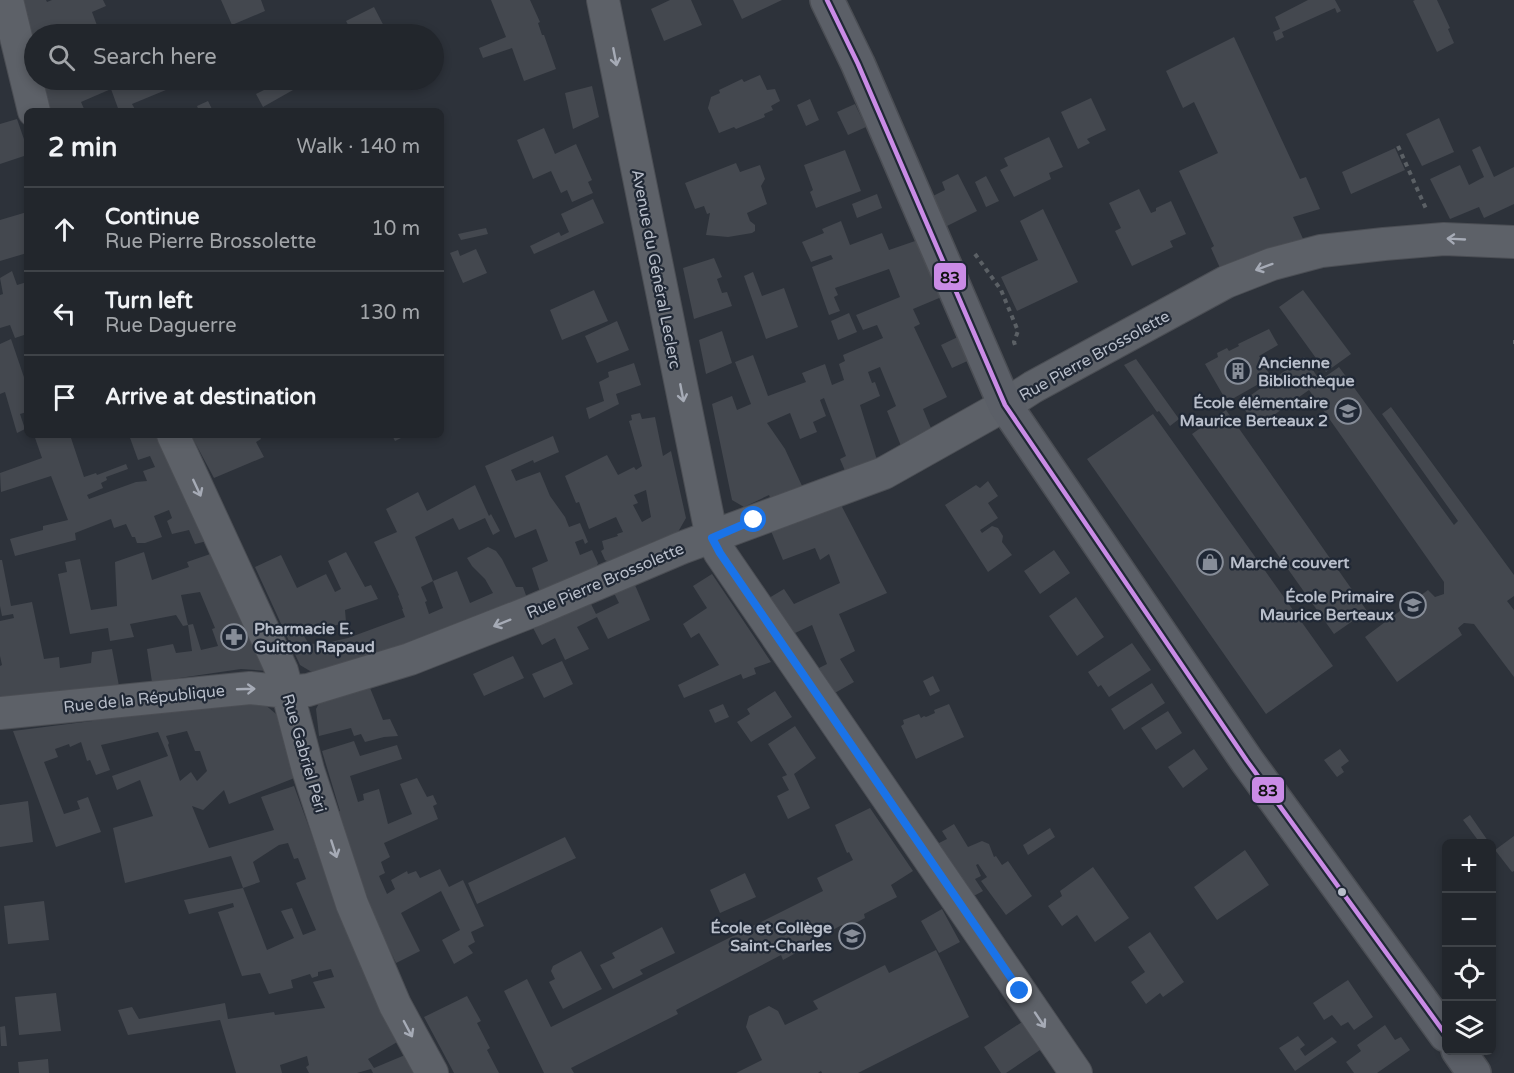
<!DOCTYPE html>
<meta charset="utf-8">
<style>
body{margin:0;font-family:"Varela Round",sans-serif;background:#2e3238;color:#f1f3f6}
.controls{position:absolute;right:18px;bottom:18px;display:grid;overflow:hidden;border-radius:9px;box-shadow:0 3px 9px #0003}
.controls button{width:54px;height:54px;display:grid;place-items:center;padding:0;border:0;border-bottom:2px solid #3f4348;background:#22262c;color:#f1f3f6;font:30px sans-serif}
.stop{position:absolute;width:18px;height:18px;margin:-14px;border:4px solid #1a73e8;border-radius:50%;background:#fff}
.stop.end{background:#1a73e8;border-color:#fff;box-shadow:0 2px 6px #0008}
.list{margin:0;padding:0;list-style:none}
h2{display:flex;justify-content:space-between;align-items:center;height:78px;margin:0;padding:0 24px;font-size:26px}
h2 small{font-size:20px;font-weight:400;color:#a2a5a9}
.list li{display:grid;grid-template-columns:39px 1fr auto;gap:18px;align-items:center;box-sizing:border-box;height:84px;padding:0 24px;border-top:2px solid #3f4348}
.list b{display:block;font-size:22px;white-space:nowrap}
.list p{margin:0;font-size:20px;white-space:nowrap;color:#a2a5a9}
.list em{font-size:20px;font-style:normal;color:#a2a5a9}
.icon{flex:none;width:33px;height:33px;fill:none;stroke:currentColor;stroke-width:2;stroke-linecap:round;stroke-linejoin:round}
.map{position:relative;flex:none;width:1514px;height:1073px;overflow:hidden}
.search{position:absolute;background:#22262c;box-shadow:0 3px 9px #0003;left:24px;top:24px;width:420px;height:66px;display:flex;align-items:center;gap:15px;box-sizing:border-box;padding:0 21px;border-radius:33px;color:#a2a5a9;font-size:22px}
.panel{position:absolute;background:#22262c;box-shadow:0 3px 9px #0003;left:24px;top:108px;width:420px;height:330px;border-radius:9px}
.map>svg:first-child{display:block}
.building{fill:#44484f;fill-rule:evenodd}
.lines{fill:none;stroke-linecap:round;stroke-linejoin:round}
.street-casing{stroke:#4b4e54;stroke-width:34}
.secondary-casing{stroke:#4b4e54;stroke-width:36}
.path{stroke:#5b6065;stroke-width:4;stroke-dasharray:4.5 4.5;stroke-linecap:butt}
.street{stroke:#5d6168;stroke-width:32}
.secondary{stroke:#5b5f67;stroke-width:33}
.bus-1-casing{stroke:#202835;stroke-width:9}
.bus-1{stroke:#ca8be6;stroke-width:4.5}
.oneway{stroke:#a6abb6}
.route{stroke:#1a73e8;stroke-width:8}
.bus-dot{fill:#b8beca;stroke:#202835;stroke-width:2}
.labels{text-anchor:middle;stroke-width:4.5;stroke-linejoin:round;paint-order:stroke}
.street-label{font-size:16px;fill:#b8beca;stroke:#202835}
.poi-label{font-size:16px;font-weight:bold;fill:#b8beca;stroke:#202835;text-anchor:start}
.line-badge{stroke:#202835;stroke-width:2}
.pale-badge-label{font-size:16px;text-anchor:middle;font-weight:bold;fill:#111}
</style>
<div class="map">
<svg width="1514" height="1073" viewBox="0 0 1514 1073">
<rect width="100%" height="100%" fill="#2d323a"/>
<path class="building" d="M17,0H46L47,2L52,0H103L106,6L92,12L98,28L82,34H55L52,28L27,39Z
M221,0H261L265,11L232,25Z
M491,0H530L540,22L538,23L542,35H544L556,69L524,81L512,48L483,58L479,48L506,37Z
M670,0H691L702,25L664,41L651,9Z
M733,0H782L742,19Z
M1308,0H1335L1341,11L1337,13L1335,8L1282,32L1284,37L1276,41L1273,32L1280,29L1275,17Z
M1415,0H1437L1450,28L1448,29L1454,43L1437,52L1413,1Z
M374,7L388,34H353L346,21Z
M1234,37L1300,179L1306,177L1320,209L1293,217L1304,241L1220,268L1211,248L1214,246L1179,171L1218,153L1194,102L1183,108L1166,71Z
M760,75L767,90L775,89L780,101L771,106L773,110L764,114L765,117L736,129L734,127L719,133L708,108L711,97L720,93L719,90L742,79L744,82Z
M65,80H190L132,104L136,111H119L111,89L81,102L85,111H44L37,91Z
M284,80H287L293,90L263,107L256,94Z
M592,86L599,117L573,129L565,93Z
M1091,98L1106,130L1087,139L1090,143L1078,149L1061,112Z
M810,99L819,120L806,126L797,105Z
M208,101L213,111H199L197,106Z
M855,104L866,127L848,135L837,112Z
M1439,118L1454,152L1422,166L1406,134Z
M17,119L27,148V155L0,164V124Z
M544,128L555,154L576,144L592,180L588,182L593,193L572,202L567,190L561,193L551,171L533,179L517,140Z
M1049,137L1063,167L1049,173L1051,179L1014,197L1000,170L1008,166L1004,158Z
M1480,146L1494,177L1514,167V204L1484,218L1479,207L1450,219L1430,179L1460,165L1469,185L1484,177L1472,150Z
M1395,148L1405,170L1351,194L1342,172Z
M845,150L861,191L816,208L810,192L813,190L804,165Z
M736,163L740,172L760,165L765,179L761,186L767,204L747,213L750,221L755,225V231L752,233L728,237L706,235L710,213L707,214L704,206L695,209L685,183Z
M958,174L977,211L947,226L933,196L945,190L942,182Z
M986,176L999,201L986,207L975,182Z
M1139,189L1151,213L1156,211V208L1171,201L1186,234L1170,241L1173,247L1132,266L1115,231L1121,228L1109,203Z
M877,194L882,208L857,218L852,204Z
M593,199L604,223L534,254L530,246L559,232L561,236L569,232L561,214Z
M1043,209L1078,282L1017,311L1001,277L1038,260L1020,221Z
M27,212V253L0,261V220Z
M841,221L850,245L882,233L889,250L918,240L944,296L913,309L920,324L914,327L947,397L923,409L933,433L901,446L887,411L896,406L880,367L868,372L872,383L875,382L880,396L860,405L877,460L846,473L840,459L846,456L824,398L820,400L826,416L813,422L817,432L800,439L790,413L767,423L785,449L803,488L771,500L769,495L744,507L732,500L712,404L732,396L737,410L751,404L735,362L753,355L768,396L806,382L802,373L825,364L832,385L844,380L839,364L845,361L843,355L883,338L877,325L863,330L856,315L900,297L889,269L835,288L838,295L834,297L840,311L829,315L812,267L833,259L831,255L811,262L802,242L824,233L822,229Z
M486,228L488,234L461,240L458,234Z
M476,249L487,273L463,283L450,253L458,250L460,256Z
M714,258L722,277L717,279L722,293L727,292L732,306L694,319L683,268Z
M12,271L17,285L27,282V334L15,338L10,325L0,328V295L3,294L0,278Z
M753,272L762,296L784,288L798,327L766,339L744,276Z
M594,290L608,321L562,340L550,310Z
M1303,290L1351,354L1326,372L1279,307Z
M849,313L857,332L838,340L831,321Z
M617,321L629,350L597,363L585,336Z
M1269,329L1278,345L1259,356L1271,377L1227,402L1205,364L1218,357L1217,353L1227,348L1229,351L1239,346L1238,344Z
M722,331L732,363L706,374L699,340Z
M962,335L974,358L952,368L941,345Z
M11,339L27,386V412L20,414L25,429L17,433L5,392L0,394V344Z
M1304,357L1321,382L1322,379L1339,367L1454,525L1458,521L1382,414L1391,407L1514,575V596L1507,601L1514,610V677L1474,624L1464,623L1458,628L1462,635L1397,682L1365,637L1428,590L1435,597L1444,594V582L1309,390L1257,427L1240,403Z
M1136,359L1179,419L1170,426L1159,411L1157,412L1124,365Z
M634,363L641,385L616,394L619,404L589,419L586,408L604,401L599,382L609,377L608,372Z
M1226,410L1367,611L1334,634L1192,434Z
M640,413L642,419L655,417L663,456L671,451L686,518L678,532L652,542L654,545L611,563L605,560L601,551L604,549L602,541L618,536L617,534L623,532L616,517L589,529L579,502L576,503L565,476L607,455L618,475L634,467L636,470L642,466L629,421L632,420L631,415ZM646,490L651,517L642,522L633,505L638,503L634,495Z
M1153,414L1333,666L1266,714L1087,459Z
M34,435H70L84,477L96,473L97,475L126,464L128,469L106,477L107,480L101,483L103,488L87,495L89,499L136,482L147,481L143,471L155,467L150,456L138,460L129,435H159L211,540L195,544L189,530L172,534L167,521L172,518L169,510L154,516L162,537L145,543H137L135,537H132L126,524L114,528L111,519L75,533L76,540L15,556L10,539L43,530V526L68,520L51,476L1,492L0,473L42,458Z
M191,435H259L261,439L256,442L264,457L214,478Z
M392,435H407L395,441Z
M553,436L559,452L534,463L533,460L511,470L516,481L540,472L550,496L565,517L569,527L580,523L588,542L585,544L583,539L575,542L580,555L592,550L598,563L595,570L541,595L532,568L548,561L536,529L515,538L485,466Z
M988,481L998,496L988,503L998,518L980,530L982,533L992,526L998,528L1003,536L1002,542L1012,555L988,572L945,505L976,485L980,488Z
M475,485L489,516L491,514L500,531L493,535L485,518L459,530L453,518L415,537L433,581L421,587L427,601L425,602L429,614L443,608L433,581L457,571L470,603L493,593L485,579L472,566L467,558L488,547L496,551L502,559L516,587H523L527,598L438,636L316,671H310L300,665L255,567L281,555L297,588L326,574L335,592L341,589L328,561L346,552L365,587L371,585L378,599L345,610L346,622L318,631L302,633L309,644L326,643L348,638L405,617L402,609H403L398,596L399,595L374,542L397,532L386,509L418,492L427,511Z
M840,503L887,593L839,614L855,651L840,659L854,682L833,694L817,669L827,664L812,625L793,634L769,598L784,589L794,604L840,583L829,554L820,560L815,548L783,560L771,531Z
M1054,550L1070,573L1040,594L1024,571Z
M219,551L268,671L241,669L152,682L147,649L173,644L176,653L192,651L188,625L193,624L201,650L218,646L212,629L215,628L200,592L181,595L188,625L183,626L176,615L130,624L134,637L110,641L108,628L70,634L58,574L67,572L65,562L80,559L91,610L117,606L115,562L144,552L152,580L189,567L187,562Z
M0,560H2L11,606L32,602L44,659L59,657L60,668L91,663L92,652L112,649L119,686L0,698V666L2,665L0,656V621L14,618L13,614L2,616L0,606Z
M712,574L771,662L754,668L756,674L743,679L741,674L684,698L678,685L719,665L699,633L691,638L683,624L707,608L693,586Z
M635,585L650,620L608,639L597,617L577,627L589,649L565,660L555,638L542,645L531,624L589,600L596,614L619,603L612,589L619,591Z
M1076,597L1104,637L1077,656L1049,616Z
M1132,643L1151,670L1109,697L1101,685L1098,687L1088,672Z
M513,656L524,678L484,696L473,674Z
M562,661L573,684L544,698L532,674Z
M933,676L940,691L930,696L923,681Z
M368,683L383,720L390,719L398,736L384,737L365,742L361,734L354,736L351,728L319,736L316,709L319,703Z
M1152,683L1165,703L1124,730L1111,709Z
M775,691L792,717L751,742L737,722L750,714L747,709Z
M263,703L276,714L297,777L229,804L224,790L203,810L192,806L209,848L274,830L261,797L294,786L342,918L399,1041L368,1059L374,1068L405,1055L415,1073H373L371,1069L357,1073H309L306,1067L309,1065L307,1056L280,1065L282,1073H236L220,1020L128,1035L118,1010L132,1007L139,1019L225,1003L228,1019L274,1012L275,1015L325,1008L313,982L334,977L331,969L318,972V976L312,978L310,974L291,980L293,988L269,994L260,973L242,976L218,912L234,907L233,903L189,914L184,900L243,888L231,856L125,883L113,828L153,816L140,780L117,790L112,776L168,756L158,732L101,745L110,770L96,775L90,760L87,761L81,742L70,747L69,744L55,749L58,757L44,762L64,814L80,809L77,801L88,797L101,832L56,847L13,731L92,721L90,714ZM187,731L195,751H200L207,771L197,781L191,772L180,781L168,745L169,743L166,736ZM288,843L294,859L298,858L306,879L296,883L316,930L303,935L292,908L281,911L294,938L267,950L243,888L260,882L253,862L279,845Z
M723,704L729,717L715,723L709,710Z
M949,704L964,737L916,759L901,726L904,724L903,720L919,714L921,718L924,716L926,717L935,713L934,710Z
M1168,711L1182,733L1156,750L1141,728Z
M795,726L816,758L794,774L810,808L788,819L777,796L789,790L782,777L787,775L768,744Z
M354,741L360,756L397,745L402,759L350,776L358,802L364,800L363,794L379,789L388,824L412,814L400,784L417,778L427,797L433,795L437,804L433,806L438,819L384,843L390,857L381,862L385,873L379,876L387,894L395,889L391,880L407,871L408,874L416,871L420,878L440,869L449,887L463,880L484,926L471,932L475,942L468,946L473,953L454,964L442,940L460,930L441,891L401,913L420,951L396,963L378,926L336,813L340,811L322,751Z
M1194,749L1208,769L1183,788L1168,767Z
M1340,749L1349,761L1341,767L1344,772L1337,777L1324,760Z
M28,801L33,842L0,847V805Z
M870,808L913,871L891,885L897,897L864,914L865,918L844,929L842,925L804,945L805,948L783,960L781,955L676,1010L678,1014L571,1068L574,1073H544L504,991L527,979L551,1027L823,891L817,878L853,860L849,852L847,853L835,825Z
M1470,815L1488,841L1485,843H1480L1463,820Z
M954,824L968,847L982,841L989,844L994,857L996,856L1002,865L1008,861L1032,896L1006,915L981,881L987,877L978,864L976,865L981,876L975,879L983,891L970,898L935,845L947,839L942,831Z
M1050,828L1055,837L1028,855L1023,845Z
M1514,836V871L1512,872L1495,850Z
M565,837L576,858L477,904L468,883Z
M1245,850L1269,885L1217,920L1194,887Z
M1093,867L1129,918L1095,942L1077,915L1062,926L1048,906L1062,896L1060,891Z
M745,873L756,897L720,913L710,890Z
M44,901L49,940L8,944L4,906Z
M942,909L960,942L939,953L921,921Z
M662,927L675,953L640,970L643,974L613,989L600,965L615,958L612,953Z
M1150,932L1184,982L1163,997L1160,993L1146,1004L1131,982L1145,972L1128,947Z
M936,950L969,1017L858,1073H822L821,1071L818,1073H736L762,1060L746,1027L749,1016L769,1006L778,1011L785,1025L818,1009L813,1001L885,965L889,973Z
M581,951L602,989L563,1009L549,982L555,979L551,971L553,966Z
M1348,980L1373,1017L1354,1030L1348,1022L1341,1026L1332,1015L1324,1020L1313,1003Z
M56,993L61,1031L19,1035L15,997Z
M467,996L481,1021L477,1023L490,1048L487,1050L499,1073H454L424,1017Z
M1025,1020L1043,1048L1006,1073H1001L984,1047Z
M1385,1025L1395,1040L1401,1037L1410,1050L1377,1073H1354L1346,1062L1361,1051L1357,1045Z
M5,1026L7,1046H1L0,1027Z
M1298,1036L1305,1045L1300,1049L1305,1056L1332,1037L1337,1042L1295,1071L1279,1048Z
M48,1059L49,1073H19L18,1062Z"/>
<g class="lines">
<g class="street-casing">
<path id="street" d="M7,0L34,111
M603,0L712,538L720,553L1076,1073
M173,435L282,671L308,770L352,904L395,1005L432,1073
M0,713L250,688L288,692L308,690L410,659L535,610L681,548L884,473L1005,405L1033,387L1226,282L1272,264L1321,251L1384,244L1444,239L1514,242"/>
</g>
<g class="secondary-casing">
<path id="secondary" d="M827,0L858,64L1005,405L1247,761L1446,1035
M1458,1050L1474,1073"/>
</g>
<path class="path" d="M1398,146L1427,211
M975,254L1001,290L1018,331L1014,342L1015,345
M1513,342H1514"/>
<use href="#street" class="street"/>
<use href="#secondary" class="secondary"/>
<g class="bus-1-casing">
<path id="bus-1" d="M827,0L858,64L1005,405L1247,761L1446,1035"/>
</g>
<use href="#bus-1" class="bus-1"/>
</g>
<defs><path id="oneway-shaft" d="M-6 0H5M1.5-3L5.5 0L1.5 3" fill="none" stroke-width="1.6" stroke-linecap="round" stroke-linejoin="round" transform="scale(1.5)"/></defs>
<g class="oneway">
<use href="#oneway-shaft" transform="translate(615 57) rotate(79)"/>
<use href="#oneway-shaft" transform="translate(1456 239) rotate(-177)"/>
<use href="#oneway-shaft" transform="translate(1264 267) rotate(160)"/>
<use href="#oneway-shaft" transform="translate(682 393) rotate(79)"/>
<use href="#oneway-shaft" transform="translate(197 488) rotate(65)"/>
<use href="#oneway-shaft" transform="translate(502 623) rotate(158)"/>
<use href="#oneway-shaft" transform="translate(246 689) rotate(-2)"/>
<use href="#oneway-shaft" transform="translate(334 849) rotate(72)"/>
<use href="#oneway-shaft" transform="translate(1040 1020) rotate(56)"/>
<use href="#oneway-shaft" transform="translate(408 1029) rotate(62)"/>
</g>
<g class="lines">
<path class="route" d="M754,520L712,538L720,553L1020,991"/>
</g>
<defs>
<g id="building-ring" transform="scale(1.35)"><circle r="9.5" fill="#202835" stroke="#878d98" stroke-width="1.5"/><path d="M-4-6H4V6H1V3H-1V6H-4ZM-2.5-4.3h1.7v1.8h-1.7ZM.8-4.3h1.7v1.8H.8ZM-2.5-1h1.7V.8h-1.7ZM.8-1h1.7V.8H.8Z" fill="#878d98"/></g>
<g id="school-ring" transform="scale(1.35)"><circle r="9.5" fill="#202835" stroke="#878d98" stroke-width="1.5"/><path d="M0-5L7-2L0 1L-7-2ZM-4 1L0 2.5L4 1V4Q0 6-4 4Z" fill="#878d98"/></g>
<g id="shop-ring" transform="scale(1.35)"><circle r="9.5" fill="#202835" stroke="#878d98" stroke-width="1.5"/><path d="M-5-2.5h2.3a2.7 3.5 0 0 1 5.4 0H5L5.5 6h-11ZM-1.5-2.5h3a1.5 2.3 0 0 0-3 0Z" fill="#878d98"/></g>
<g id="pharmacy-ring" transform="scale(1.35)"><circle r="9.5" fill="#202835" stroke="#878d98" stroke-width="1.5"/><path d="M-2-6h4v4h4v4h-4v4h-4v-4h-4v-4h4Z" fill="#878d98"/></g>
</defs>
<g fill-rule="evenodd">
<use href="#building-ring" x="1238" y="371"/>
<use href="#school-ring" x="1348" y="411"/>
<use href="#shop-ring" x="1210" y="562"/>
<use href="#school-ring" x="1413" y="605"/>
<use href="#pharmacy-ring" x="234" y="637"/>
<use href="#school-ring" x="852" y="936"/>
</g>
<circle class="bus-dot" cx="1342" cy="892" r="5"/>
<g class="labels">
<g class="street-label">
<text transform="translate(657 269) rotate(79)" y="6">Avenue du Général Leclerc</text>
<text transform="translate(1094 355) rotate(-29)" y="6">Rue Pierre Brossolette</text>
<text transform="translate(605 580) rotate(-23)" y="6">Rue Pierre Brossolette</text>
<text transform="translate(144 698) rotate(-6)" y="6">Rue de la République</text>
<text transform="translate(305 753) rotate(74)" y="6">Rue Gabriel Péri</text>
</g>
<g class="poi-label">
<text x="1258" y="368">Ancienne<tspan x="1258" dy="18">Bibliothèque</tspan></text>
<text x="1328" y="408" text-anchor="end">École élémentaire<tspan x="1328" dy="18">Maurice Berteaux 2</tspan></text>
<text x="1230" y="568">Marché couvert</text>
<text x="1394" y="602" text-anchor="end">École Primaire<tspan x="1394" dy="18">Maurice Berteaux</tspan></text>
<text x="254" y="634">Pharmacie E.<tspan x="254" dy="18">Guitton Rapaud</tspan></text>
<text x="832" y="933" text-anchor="end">École et Collège<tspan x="832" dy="18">Saint-Charles</tspan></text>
</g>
</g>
<g class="line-badge">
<rect x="933" y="262" width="34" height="29" rx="6" fill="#ca8be6"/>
<rect x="1251" y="776" width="34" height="28" rx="6" fill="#ca8be6"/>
</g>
<g class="pale-badge-label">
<text x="950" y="283">83</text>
<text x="1268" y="796">83</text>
</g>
</svg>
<div class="controls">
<button>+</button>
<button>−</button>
<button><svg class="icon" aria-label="locate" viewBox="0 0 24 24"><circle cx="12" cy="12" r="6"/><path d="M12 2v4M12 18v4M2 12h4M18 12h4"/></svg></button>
<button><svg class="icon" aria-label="layers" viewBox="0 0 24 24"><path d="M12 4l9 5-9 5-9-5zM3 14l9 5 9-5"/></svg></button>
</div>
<div class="stop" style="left:754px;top:520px"></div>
<div class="stop end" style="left:1020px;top:991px"></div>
<div class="search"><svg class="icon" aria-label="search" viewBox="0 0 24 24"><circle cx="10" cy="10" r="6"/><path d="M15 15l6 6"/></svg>Search here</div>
<section class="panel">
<h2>2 min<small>Walk · 140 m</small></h2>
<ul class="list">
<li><svg class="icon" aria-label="ahead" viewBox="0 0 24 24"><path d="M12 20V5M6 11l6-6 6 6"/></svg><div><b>Continue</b><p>Rue Pierre Brossolette</p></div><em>10 m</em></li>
<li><svg class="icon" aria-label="left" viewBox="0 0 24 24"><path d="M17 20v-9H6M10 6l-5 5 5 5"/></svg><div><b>Turn left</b><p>Rue Daguerre</p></div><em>130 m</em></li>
<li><svg class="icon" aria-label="arrive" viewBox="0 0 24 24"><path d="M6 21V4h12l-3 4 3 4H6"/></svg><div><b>Arrive at destination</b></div></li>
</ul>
</section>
</div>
